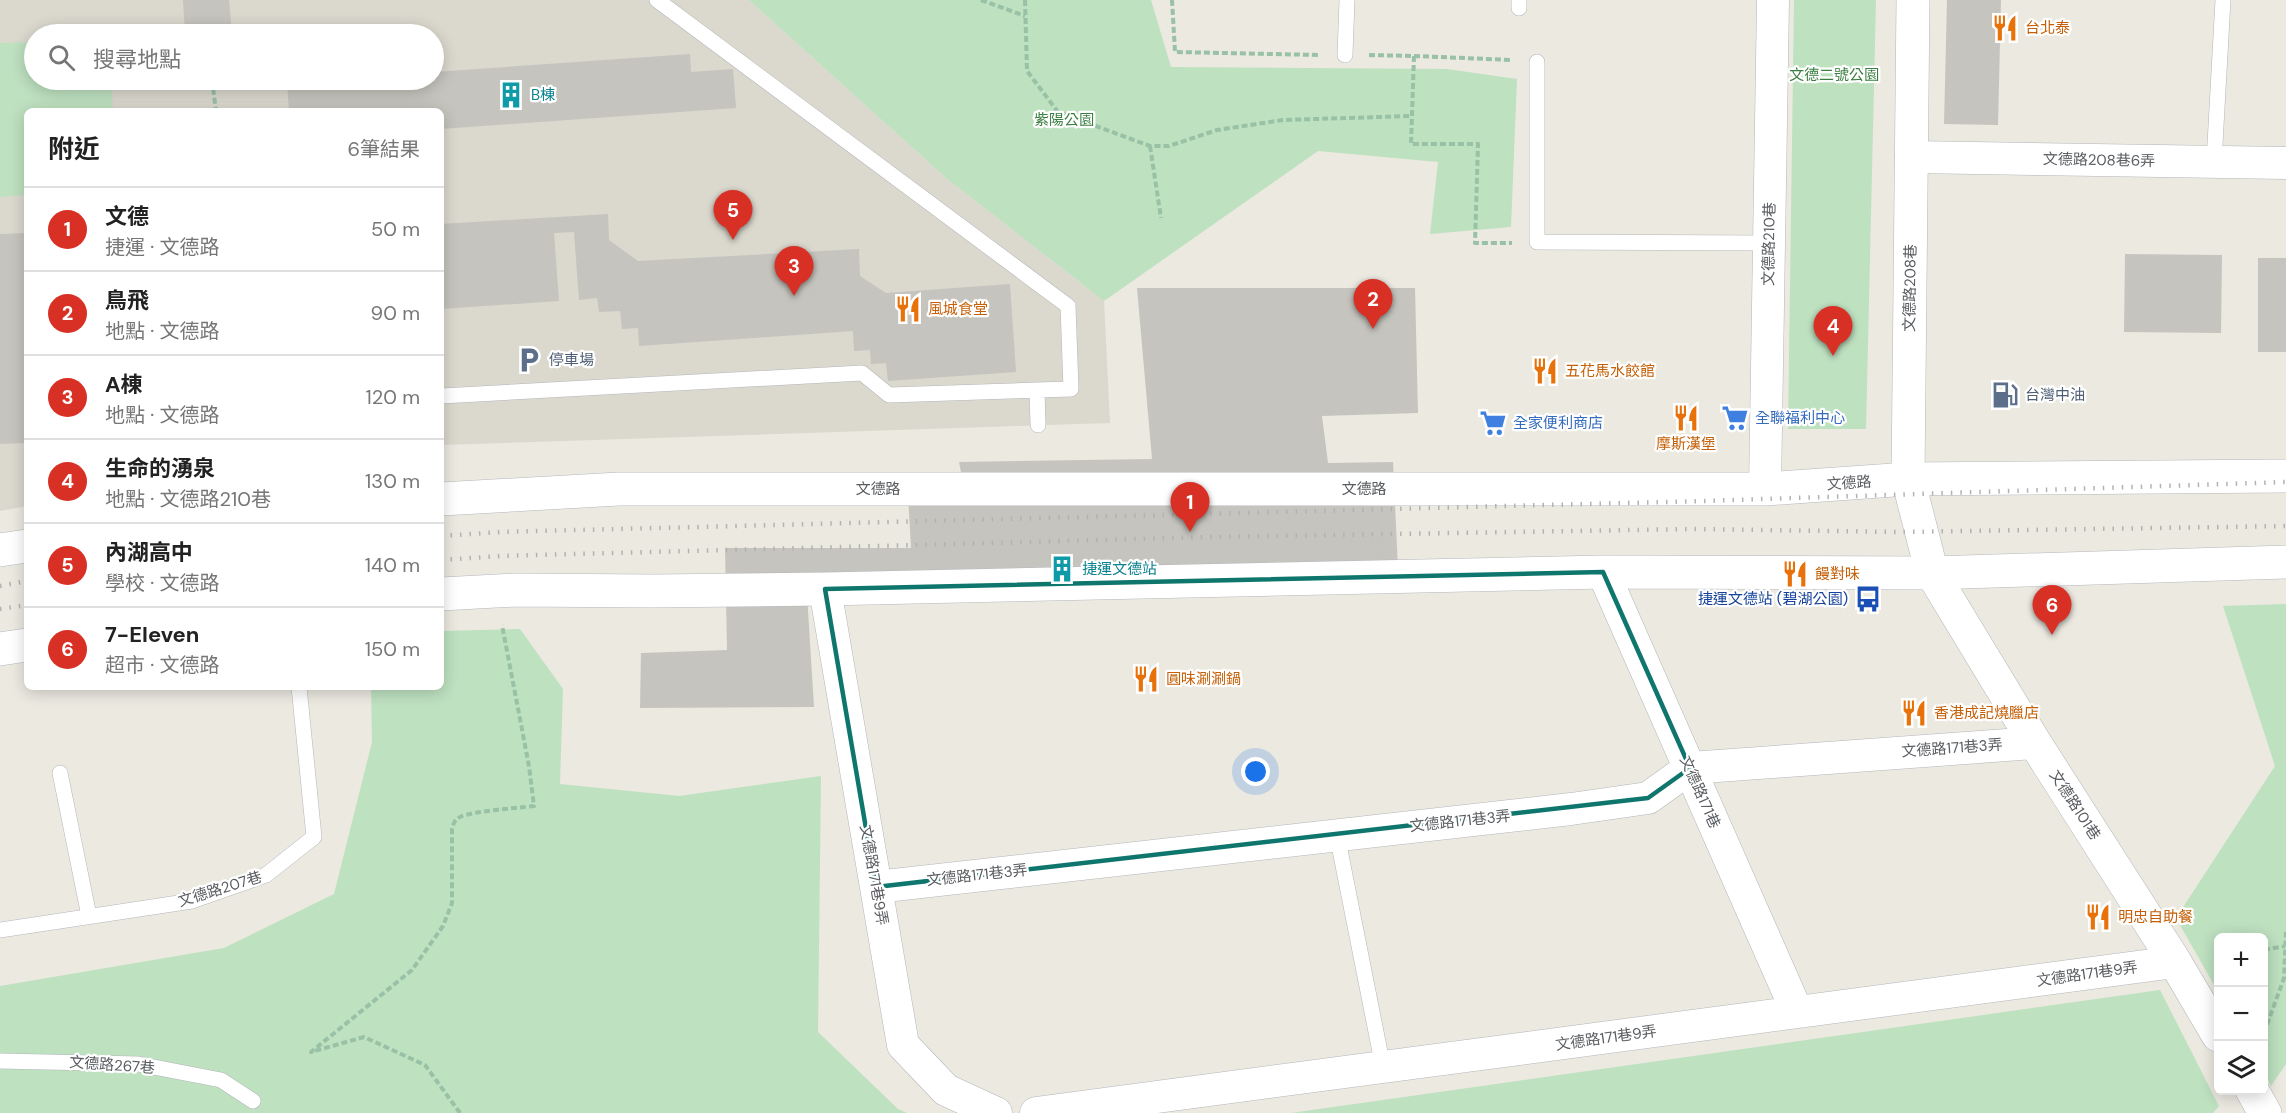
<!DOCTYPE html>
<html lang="zh-TW">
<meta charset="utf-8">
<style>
body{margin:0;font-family:"DM Sans","Noto Sans TC",sans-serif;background:#f6f6f6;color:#222}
.controls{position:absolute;right:18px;bottom:18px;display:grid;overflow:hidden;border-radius:9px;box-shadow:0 3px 15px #0003}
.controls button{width:54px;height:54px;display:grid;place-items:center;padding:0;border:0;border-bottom:2px solid #e0e0e0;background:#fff;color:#222;font:30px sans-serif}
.you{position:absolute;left:1256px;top:772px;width:21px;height:21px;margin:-15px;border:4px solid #fff;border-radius:50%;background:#1a73e8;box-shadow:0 0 0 9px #1a73e833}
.badge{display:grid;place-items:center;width:39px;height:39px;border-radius:50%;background:#d93025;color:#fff;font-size:20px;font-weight:700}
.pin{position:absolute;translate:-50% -50px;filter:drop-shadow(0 2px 3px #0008)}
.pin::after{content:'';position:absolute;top:32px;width:21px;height:18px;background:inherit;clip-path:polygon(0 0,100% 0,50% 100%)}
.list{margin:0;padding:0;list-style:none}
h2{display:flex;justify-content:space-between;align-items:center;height:78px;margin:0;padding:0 24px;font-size:26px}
h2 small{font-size:20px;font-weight:400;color:#767676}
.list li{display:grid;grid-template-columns:39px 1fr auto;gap:18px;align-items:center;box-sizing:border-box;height:84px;padding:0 24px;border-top:2px solid #e0e0e0}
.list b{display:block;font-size:22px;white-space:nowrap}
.list p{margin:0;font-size:20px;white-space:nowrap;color:#767676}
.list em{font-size:20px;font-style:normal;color:#767676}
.icon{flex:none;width:33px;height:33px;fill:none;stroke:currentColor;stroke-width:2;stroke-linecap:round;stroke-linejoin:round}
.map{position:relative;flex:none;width:2286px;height:1113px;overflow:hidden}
.search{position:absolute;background:#fff;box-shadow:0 3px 15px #0003;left:24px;top:24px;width:420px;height:66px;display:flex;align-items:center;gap:15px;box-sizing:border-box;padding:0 21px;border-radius:33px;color:#767676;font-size:22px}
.panel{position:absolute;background:#fff;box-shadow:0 3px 15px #0003;left:24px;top:108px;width:420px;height:582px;border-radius:9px}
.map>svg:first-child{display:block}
.education{fill:#dbd8ce;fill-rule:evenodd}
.green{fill:#bee1c0}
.building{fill:#c6c4be}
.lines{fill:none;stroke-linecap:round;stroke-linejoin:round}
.service-casing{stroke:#b3b6ba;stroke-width:16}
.minor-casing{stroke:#b3b6ba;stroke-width:33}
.tertiary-casing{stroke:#b3b6ba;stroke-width:34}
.secondary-casing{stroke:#b4b7bc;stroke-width:34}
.path{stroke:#98c1a6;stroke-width:4;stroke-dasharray:6 3;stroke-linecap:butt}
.service{stroke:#fff;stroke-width:15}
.minor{stroke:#fff;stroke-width:32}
.tertiary{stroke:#fff;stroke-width:33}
.secondary{stroke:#fff;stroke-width:33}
.rail{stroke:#b1b2b2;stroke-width:4.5;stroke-dasharray:1.5 8;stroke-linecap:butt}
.marked{fill:none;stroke:#0f766e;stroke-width:4.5;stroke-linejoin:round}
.labels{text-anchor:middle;stroke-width:4.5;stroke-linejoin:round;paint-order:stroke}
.food-label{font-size:15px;fill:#c56008;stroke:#fff;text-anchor:start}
.park-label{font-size:15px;fill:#3a7e40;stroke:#fff}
.culture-label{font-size:15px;fill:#0d838f;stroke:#fff;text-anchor:start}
.street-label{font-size:15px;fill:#595c60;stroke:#fff}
.service-label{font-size:15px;fill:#4e5e75;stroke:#fff;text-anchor:start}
.shop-label{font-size:15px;fill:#366cbe;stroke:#fff;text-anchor:start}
.transit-label{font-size:15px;fill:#164399;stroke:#fff;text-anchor:end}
</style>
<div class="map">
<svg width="2286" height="1113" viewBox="0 0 2286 1113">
<rect width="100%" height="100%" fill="#ebe9e0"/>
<path class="education" d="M0,0H749L946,178L1104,301L1110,423L441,445V111H27V506L0,511ZM34,34H434V80H34Z"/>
<path class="green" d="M749,0H1151L1171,67L1447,69L1517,79L1511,227L1430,234L1438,162L1318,151L1104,301L946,178Z
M1794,0H1876L1866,429H1788Z
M34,42V80H111L113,111H27V195L0,197V43Z
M2286,604V1064L2271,1086L2264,1072V938H2218V992L2176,918L2275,766L2223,606Z
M520,629L563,689L560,784L679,796L821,776L818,1032L898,1109L907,1113H0V986L224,948L334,894L372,742L371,687H441V631Z
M2160,990L2219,1106L2213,1113H1291Z"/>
<path class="building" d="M183,0H229L232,34H185Z
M1947,0H2001L1998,125L1944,124Z
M690,54L691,72L733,69L736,108L441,129V111H289L287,82L318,80H434V72Z
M608,214L609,240L638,261L859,249L860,276L886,293L1010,284L1016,372L888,381L886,363L871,364L870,350L854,351L853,331L639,346L638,328L622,329L620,311L599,312L597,298L579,300L574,232L554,233L559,301L441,309V224Z
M27,233V443L0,444V234Z
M2125,254L2222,255L2221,333L2124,332Z
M2258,258H2286V352H2258Z
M1137,288H1415L1418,413L1322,416L1328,463L1393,462L1399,590L807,594L814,707L640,708L641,653L727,650L725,548H911L907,477H962L959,462L1152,459Z"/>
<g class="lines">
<g class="service-casing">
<path id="service" d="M657,0L1068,306L1071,389L1037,390
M1519,0V8
M1345,55L1347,0
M1537,62V242L1769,243
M2214,162L2223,0
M441,396L862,373L889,395L1037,390L1038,425
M60,773L89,916
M1337,835L1383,1067
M0,930L192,901L266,875L314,837L299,687
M0,1061L138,1064L221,1080L253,1101"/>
</g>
<g class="minor-casing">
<path id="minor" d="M1911,157L2286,163
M1765,489L1773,0
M1603,572L1797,1012
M825,589L903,1045L946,1090L996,1113
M876,887L1571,809L1648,798L1690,768L2035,743
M1036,1113L2175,962"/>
</g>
<g class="tertiary-casing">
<path id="tertiary" d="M1913,0L1908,479L1932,573L2035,743L2175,962L2218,1035
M2252,1090L2265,1113"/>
</g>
<g class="secondary-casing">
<path id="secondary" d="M441,499L619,489H1765L1908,479L2286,476
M0,550L27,546
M441,594L516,590L653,591L825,589L1603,572L1932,573L2286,562
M0,649L27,645"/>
</g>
<path class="path" d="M981,0L1025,16
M1025,0L1027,71L1058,112L1150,146H1169L1217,130L1283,120L1412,116
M1172,0L1175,52L1320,55
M1369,55L1414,56L1411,144H1478L1475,243H1512
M1414,56L1512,60
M212,80L216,111
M283,80L287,82
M1150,146L1161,218
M2264,950L2285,946
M2264,1033L2284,978L2286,932
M460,1113L425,1065L364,1037L311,1052L412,970L443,926L452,903V829C453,824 455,819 460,817C472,811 518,808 534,806L529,766L502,625"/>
<use href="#service" class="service"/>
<use href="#minor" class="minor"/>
<use href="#tertiary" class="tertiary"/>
<use href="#secondary" class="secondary"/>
<path class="rail" d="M441,536L501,532L1702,501L2286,482
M441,560L501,556L1214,537L1693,529L1901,532L2286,526
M0,586L27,581
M0,609L27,605"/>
</g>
<path class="marked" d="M1603,572L1690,768L1648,798L876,887L825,589Z"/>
<defs>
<g id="restaurant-bare" transform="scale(2.07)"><path d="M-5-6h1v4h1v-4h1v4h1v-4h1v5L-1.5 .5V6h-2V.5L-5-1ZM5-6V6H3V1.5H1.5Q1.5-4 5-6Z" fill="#e8710a" stroke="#fff" stroke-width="2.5" paint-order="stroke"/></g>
<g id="building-bare" transform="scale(2.07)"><path d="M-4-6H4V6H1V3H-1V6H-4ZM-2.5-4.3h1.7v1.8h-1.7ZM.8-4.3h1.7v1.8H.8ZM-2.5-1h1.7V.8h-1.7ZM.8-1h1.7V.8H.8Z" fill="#0f9aa8" stroke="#fff" stroke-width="2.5" paint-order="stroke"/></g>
<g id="parking-bare" transform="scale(2.07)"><path d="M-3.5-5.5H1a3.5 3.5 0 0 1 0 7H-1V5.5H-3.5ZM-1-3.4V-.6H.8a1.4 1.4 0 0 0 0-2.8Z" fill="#5c6f8a" stroke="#fff" stroke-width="2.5" paint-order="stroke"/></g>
<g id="fuel-bare" transform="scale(2.07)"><path d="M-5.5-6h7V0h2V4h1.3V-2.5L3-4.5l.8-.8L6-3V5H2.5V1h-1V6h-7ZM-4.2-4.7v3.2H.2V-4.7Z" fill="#5c6f8a" stroke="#fff" stroke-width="2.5" paint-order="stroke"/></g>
<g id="supermarket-bare" transform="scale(2.07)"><path d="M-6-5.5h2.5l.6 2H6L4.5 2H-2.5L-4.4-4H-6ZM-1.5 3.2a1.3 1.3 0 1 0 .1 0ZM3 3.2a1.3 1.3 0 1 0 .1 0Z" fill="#3f7fe0" stroke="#fff" stroke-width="2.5" paint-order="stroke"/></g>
<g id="bus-bare" transform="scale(2.07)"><path d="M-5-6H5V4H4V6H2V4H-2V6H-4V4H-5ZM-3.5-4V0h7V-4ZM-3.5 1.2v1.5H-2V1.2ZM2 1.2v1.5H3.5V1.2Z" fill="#1a4fb4" stroke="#fff" stroke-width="2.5" paint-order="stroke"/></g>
</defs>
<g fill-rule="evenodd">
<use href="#restaurant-bare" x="2005" y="28"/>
<use href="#building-bare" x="511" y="95"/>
<use href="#restaurant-bare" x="908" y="309"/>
<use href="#parking-bare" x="529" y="360"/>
<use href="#restaurant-bare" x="1545" y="371"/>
<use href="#fuel-bare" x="2005" y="395"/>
<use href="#restaurant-bare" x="1686" y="418"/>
<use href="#supermarket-bare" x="1735" y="418"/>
<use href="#supermarket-bare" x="1493" y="423"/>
<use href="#building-bare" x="1062" y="569"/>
<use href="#restaurant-bare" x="1795" y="574"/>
<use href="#bus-bare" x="1868" y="599"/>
<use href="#restaurant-bare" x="1146" y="679"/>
<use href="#restaurant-bare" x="1914" y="713"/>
<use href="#restaurant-bare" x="2098" y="917"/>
</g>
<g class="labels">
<g class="food-label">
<text x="2025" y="33">台北泰</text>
<text x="928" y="314">風城食堂</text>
<text x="1565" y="376">五花馬水餃館</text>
<text x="1686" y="449" text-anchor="middle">摩斯漢堡</text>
<text x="1815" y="579">饅對味</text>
<text x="1166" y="684">圓味涮涮鍋</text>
<text x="1934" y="718">香港成記燒臘店</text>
<text x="2118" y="922">明忠自助餐</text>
</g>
<g class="park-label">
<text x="1834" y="80">文德二號公園</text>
<text x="1064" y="125">紫陽公園</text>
</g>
<g class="culture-label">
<text x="531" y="100">B棟</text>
<text x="1082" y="574">捷運文德站</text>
</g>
<g class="street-label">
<text transform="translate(2099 160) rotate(1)" y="5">文德路208巷6弄</text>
<text transform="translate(1769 244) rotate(-89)" y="5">文德路210巷</text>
<text transform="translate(1910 288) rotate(-89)" y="5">文德路208巷</text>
<text transform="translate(1849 483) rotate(-4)" y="5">文德路</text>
<text x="878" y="494">文德路</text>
<text x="1364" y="494">文德路</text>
<text transform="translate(1952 748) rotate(-4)" y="5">文德路171巷3弄</text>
<text transform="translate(1700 792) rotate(66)" y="5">文德路171巷</text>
<text transform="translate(2075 805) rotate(57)" y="5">文德路101巷</text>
<text transform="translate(1460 821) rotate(-6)" y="5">文德路171巷3弄</text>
<text transform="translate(874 875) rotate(80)" y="5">文德路171巷9弄</text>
<text transform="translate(977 875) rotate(-6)" y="5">文德路171巷3弄</text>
<text transform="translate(220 889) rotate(-17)" y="5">文德路207巷</text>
<text transform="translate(2087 974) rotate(-8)" y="5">文德路171巷9弄</text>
<text transform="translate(1606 1038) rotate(-8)" y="5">文德路171巷9弄</text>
<text transform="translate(112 1065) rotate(4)" y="5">文德路267巷</text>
</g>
<g class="service-label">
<text x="549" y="365">停車場</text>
<text x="2025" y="400">台灣中油</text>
</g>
<g class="shop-label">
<text x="1755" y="423">全聯福利中心</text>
<text x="1513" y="428">全家便利商店</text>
</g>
<g class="transit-label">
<text x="1848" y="604">捷運文德站 (碧湖公園)</text>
</g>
</g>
</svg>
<div class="controls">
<button>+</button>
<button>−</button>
<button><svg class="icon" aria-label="layers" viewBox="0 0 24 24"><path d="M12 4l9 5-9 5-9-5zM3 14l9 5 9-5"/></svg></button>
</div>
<div class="you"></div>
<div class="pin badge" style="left:1190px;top:532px">1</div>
<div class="pin badge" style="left:1373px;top:329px">2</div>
<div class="pin badge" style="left:794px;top:296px">3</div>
<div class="pin badge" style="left:1833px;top:356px">4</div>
<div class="pin badge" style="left:733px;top:240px">5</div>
<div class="pin badge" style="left:2052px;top:635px">6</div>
<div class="search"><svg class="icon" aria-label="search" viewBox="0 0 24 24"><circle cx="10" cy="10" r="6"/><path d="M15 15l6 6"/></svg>搜尋地點</div>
<section class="panel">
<h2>附近<small>6筆結果</small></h2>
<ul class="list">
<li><span class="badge">1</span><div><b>文德</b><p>捷運 · 文德路</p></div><em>50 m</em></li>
<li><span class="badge">2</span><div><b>鳥飛</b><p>地點 · 文德路</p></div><em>90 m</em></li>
<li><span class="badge">3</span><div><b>A棟</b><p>地點 · 文德路</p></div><em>120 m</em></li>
<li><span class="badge">4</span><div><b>生命的湧泉</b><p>地點 · 文德路210巷</p></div><em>130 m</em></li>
<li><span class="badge">5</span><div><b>內湖高中</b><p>學校 · 文德路</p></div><em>140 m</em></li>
<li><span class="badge">6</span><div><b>7-Eleven</b><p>超市 · 文德路</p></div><em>150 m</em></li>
</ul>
</section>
</div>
